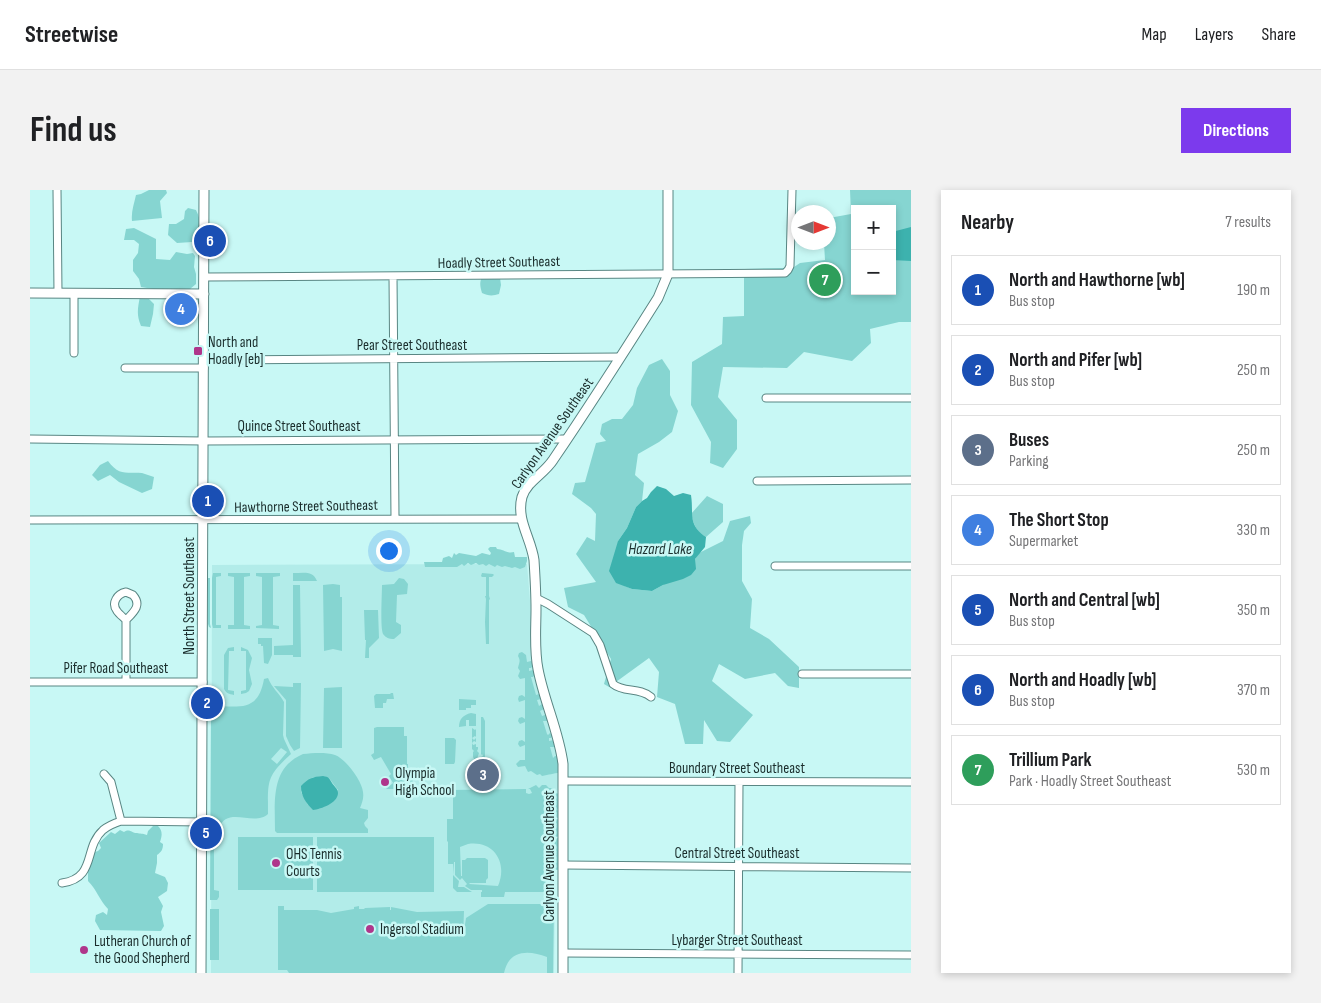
<!DOCTYPE html>
<meta charset="utf-8">
<style>
body{margin:0;font-family:"Sofia Sans Condensed",sans-serif;background:#f2f2f2;color:#202124}
.controls{position:absolute;right:15px;top:15px;display:grid;overflow:hidden;border-radius:0px;box-shadow:0 2px 8px #0003}
.controls button{width:45px;height:45px;display:grid;place-items:center;padding:0;border:0;border-bottom:1px solid #e0e0e0;background:#fff;color:#202124;font:25px sans-serif}
.compass{position:absolute;left:761px;top:15px;width:45px;height:45px;border-radius:50%;background:#fff;box-shadow:0 2px 8px #0003;rotate:90deg}
.you{position:absolute;left:358px;top:360px;width:18px;height:18px;margin:-12px;border:4px solid #fff;border-radius:50%;background:#1a73e8;box-shadow:0 0 0 8px #1a73e833}
.badge{display:grid;place-items:center;width:32px;height:32px;border-radius:50%;background:#7c3aed;color:#fff;font-size:16px;font-weight:700}
.pin{position:absolute;translate:-50% -50%;border:2px solid #fff;box-shadow:0 1px 5px #0006}
.list{margin:0;padding:0;list-style:none}
h2{display:flex;justify-content:space-between;align-items:center;height:65px;margin:0;padding:0 20px;font-size:21px}
h2 small{font-size:16px;font-weight:400;color:#757577}
.list li{display:grid;grid-template-columns:32px 1fr auto;gap:15px;align-items:center;box-sizing:border-box;height:70px;margin:0 10px 10px;padding:0 10px;border:1px solid #e0e0e0;border-radius:0px}
.list b{display:block;font-size:19px;white-space:nowrap}
.list p{margin:0;font-size:16px;white-space:nowrap;color:#757577}
.list em{font-size:16px;font-style:normal;color:#757577}
.map{position:relative;flex:none;width:881px;height:783px;overflow:hidden;border-radius:0px}
header{display:flex;align-items:center;gap:30px;box-sizing:border-box;height:70px;padding:0 25px;background:#fff;border-bottom:1px solid #e0e0e0}
header strong{font-size:24px}
nav{display:flex;gap:28px;margin-inline-start:auto;font-size:18px}
.intro{display:flex;align-items:center;justify-content:space-between;box-sizing:border-box;height:120px;padding:0 30px}
h1{margin:0;font-size:35px}
.button{padding:12px 22px;border-radius:0px;background:#7c3aed;color:#fff;font-size:18px;font-weight:700}
main{display:flex;gap:30px;padding:0 30px}
aside{flex:1;background:#fff;border-radius:0px;box-shadow:0 2px 8px #0003}
.map>svg:first-child{display:block}
.built{fill:#b2ece9}
.green{fill:#86d5d1;fill-rule:evenodd}
.water{fill:#3db2ae}
.lines{fill:none;stroke-linecap:round;stroke-linejoin:round}
.minor-casing{stroke:#598683;stroke-width:9}
.tertiary-casing{stroke:#598683;stroke-width:11}
.minor{stroke:#fff;stroke-width:7}
.tertiary{stroke:#fff;stroke-width:9}
.poi-dot{fill:#af368b;stroke:#c8f8f5;stroke-width:2}
.labels{text-anchor:middle;stroke-width:5;stroke-linejoin:round;paint-order:stroke}
.street-label{font-size:15px;fill:#1a2d2c;stroke:#c8f8f5}
.poi-label{font-size:15px;fill:#1a2d2c;stroke:#c8f8f5;text-anchor:start}
.water-label{font-size:16px;font-style:italic;fill:#1d3130;stroke:#c8f8f5}
</style>
<header>
<strong>Streetwise</strong>
<nav><a>Map</a><a>Layers</a><a>Share</a></nav>
</header>
<div class="intro"><h1>Find us</h1><a class="button">Directions</a></div>
<main>
<div class="map">
<svg width="881" height="783" viewBox="0 0 881 783">
<rect width="100%" height="100%" fill="#c8f8f5"/>
<path class="built" d="M497,374L505,471L532,576L526,608L524,783H181L182,375Z"/>
<path class="green" d="M119,0H136L137,3L130,11L132,28L102,31C101,22 104,14 106,5L111,4Z
M820,0H881V132H869L840,139L841,153L822,171L774,162L757,178L693,177L688,207L707,230V259L693,278L680,273L681,252L661,215L662,172L692,154L693,127L714,126V79L757,78L758,81L770,73L795,70L794,53L798,52L799,28L821,24ZM825,19H862V101H825Z
M158,18L166,20C172,31 170,42 167,53L162,52L147,53L138,45L139,34H146L154,29L155,21Z
M104,38L126,49V69L140,70L146,62L157,64L163,63L165,66L164,77L166,84V94L160,99L145,107L129,100L111,97L109,89L103,81V70L108,63L109,54L104,50H94L96,39Z
M453,85L470,88L471,95L469,104C463,106 458,106 452,103C450,96 449,92 453,85Z
M115,105L124,114L123,124L120,137L111,136C106,124 108,118 110,106Z
M632,169L640,181V205L648,221L642,242L629,252L608,264L605,285L614,293L612,311L606,317L597,338L588,351L595,396L602,399L622,401L633,395L665,369L669,363L693,351L700,331L720,326L721,333L714,341L712,355V391L722,409L720,438L739,449L769,477V498L758,496L745,483L715,489L689,474L682,491L723,525L700,552L687,551L674,530L673,554H655L645,514L627,507L629,482L619,468L579,497L574,494L581,469L554,425L538,417L534,398L566,392L546,364L557,347L565,351L566,324L561,318L542,304L545,293L555,292L566,253L576,251L570,244L572,234L582,229H592L603,215L607,198L619,175Z
M78,271C89,286 96,282 112,283C116,284 120,286 124,287L122,299L112,303L89,292L80,285L68,291L62,285L70,275Z
M677,306L693,314V332L676,347C666,341 664,335 661,324Z
M460,357H466L467,359C473,359 477,364 484,362L485,367H497V371L495,377L490,379L485,377L482,378L475,376L472,377L467,375L465,377L459,374L456,376L453,374L449,375L446,373L441,375L438,373L434,376L432,374L427,377H395L394,372H412L413,368L419,366L422,368L424,363L426,365L429,363L446,366L452,363L460,365L461,363L458,359Z
M183,383H191V386L186,387V435H191V438H183L182,434V388Z
M198,383H220V386L214,387V435L220,436V439H198V435H204V387L198,386Z
M226,383H250V386L243,387V435L249,436V439L226,438V436L232,435V387L226,386Z
M263,383C273,383 283,380 287,391H263Z
M452,383L463,384L464,385L462,387H459V406L460,409L459,410V454H456L455,432L456,409L455,406H456V387H452L451,386Z
M178,388H180V434L181,438L179,437L178,434Z
M369,388L374,389L378,394L377,404L367,405L366,432L371,435V443L364,449C359,449 356,448 353,444C350,437 352,404 352,395L364,394Z
M303,394L310,395V407H312V461L303,459L294,461L293,395Z
M263,395H270L271,467H263V465H244V456L263,455Z
M334,420H348L349,448L339,458V468H335L336,450H335Z
M228,448H242V465L238,474L234,473L233,456H231V454H228Z
M204,457V461H199L198,500L204,501V505C199,504 196,503 194,499V465L198,458Z
M211,457L218,460L222,468L219,480L222,494L219,501L216,503L211,504V501L216,500V461H211Z
M492,462L496,465L497,472L501,471L504,474L501,478H499V481L503,480L506,483L503,487H501L506,505L509,504L512,507L511,509L507,510L509,516L512,514L515,516L514,519L510,521L512,526L515,525H518L519,528L517,531H513L517,544L518,545L520,543L523,545L521,548H519V551L524,550L526,553L524,557H520L523,568L525,566L529,567L530,583C523,583 519,585 512,586L510,584L507,585L501,581L498,582L495,576L488,577L486,574L490,570H495V555L490,557L488,554L489,551L492,550L495,552V532L490,534L488,531L489,528L492,527L495,529V510L489,512L488,509L489,506L492,505L495,507V488L490,489L488,486L490,481L488,478C489,473 491,471 488,466L489,463Z
M238,488C242,498 249,503 254,512L253,545L254,549L261,564C236,587 238,590 238,624C224,637 196,615 189,639L184,640V700L189,701V707L187,710H180L181,516C209,516 228,523 234,489ZM251,558L257,562L247,574L241,569Z
M263,493H271L270,558L264,561L260,555L256,546V510L244,496L263,497Z
M312,497V558H293L294,498Z
M361,503H363L364,509H357L356,513H353V518H345L344,506L346,504H360Z
M429,509L446,510V515H441V518H436V520H429Z
M441,523L446,524V536H439V530H436V536L429,537C429,529 433,525 441,523Z
M451,527H453L455,531V574H451V567L453,566L452,564L451,565Z
M347,537H374V546H377V574H378V585L383,589V599H356L363,593L359,586L361,584L351,567L344,570L341,565L344,563V538Z
M442,538L445,540L446,539V547L445,546L442,548L444,550L446,548V552L444,551L442,553L443,555L446,554V557H448V559L447,561L449,563L447,569H444L443,567V562L444,561L442,559Z
M415,548H424L426,550L425,572L424,574H415Z
M273,564C283,563 296,562 305,565C316,569 332,591 333,602C334,608 332,613 330,618L338,620V628L334,633L335,636L338,639V643H247L245,641C245,612 240,578 273,564ZM283,587L299,588L308,600L278,615L271,602Z
M506,595L509,598L512,595H516L519,598H523L526,600V603L529,604L530,607L528,611L530,613L531,617L527,620L531,622V626L528,628L525,627L524,630L527,629L531,631V644L527,647L525,646V650L527,648L531,649V662L528,664V666L531,667V678L527,680L524,679V702H475L474,707H451V702H427L423,698V674H418V652L417,651V629H423V607H418L422,600L496,599V603L499,604L502,603L500,599H498ZM438,654C464,650 478,673 468,696L439,694L440,693H456V690L458,688V670L455,668H437L435,670H432V686H431L430,657ZM424,672H425V685L430,690L432,688L437,694L435,696L441,700H452V702H442L434,697H428L429,691L423,685Z
M123,636H128C133,641 132,646 130,652L133,654C133,660 131,662 127,665V673L125,683L135,687L138,693L137,701L128,707L133,716L131,722L134,736L131,741L70,740L65,731L66,725L73,722L77,725L78,719C70,711 67,700 58,691V673L62,663L68,661L71,658L69,653L81,642L85,644L90,640L94,642C100,638 101,643 107,643C110,644 112,643 117,645L118,641Z
M208,647H283V700H208Z
M287,647H404V702H287Z
M458,714H524L523,783H517V767C499,760 479,759 474,783H259L257,780H248V716H254V720H287L301,723L324,719V717L329,716V719H334L335,718L360,717V720H361V717L387,722L434,721L433,748L436,728Z
M180,719H189V770H180Z"/>
<path class="water" d="M881,37V71L862,70V42Z
M627,296L636,299L644,306L653,303L661,305C664,324 657,334 676,347L675,357L665,369L666,379L661,385L653,389L633,395L622,401L602,399L586,393L579,381L588,351L597,338L606,317L612,311L617,308L621,302Z
M293,586C299,587 299,588 302,593C304,596 308,599 308,603C308,613 291,619 283,620C276,613 271,606 271,596C279,588 282,587 293,586Z"/>
<g class="lines">
<g class="minor-casing">
<path id="minor" d="M27,0L28,103
M363,86L365,328
M175,87L755,83L758,80L760,76L762,0
M44,163V103
M174,170L591,167
M95,178H174
M736,208H881
M0,249L174,251L537,249
M727,291L881,290
M0,330L491,329
M745,376H881
M96,402L103,405C112,415 104,422 96,430C93,427 89,424 87,421C81,413 87,404 96,402Z
M506,408L518,414L563,443L570,455L583,494C594,503 609,497 621,507
M772,484H881
M0,492H173
M96,492V430
M74,584L81,592L91,631
M533,591L881,592
M533,675L881,678
M32,693C67,688 53,658 73,640C79,635 85,633 91,631L172,632
M533,763L881,765
M708,783L709,592"/>
</g>
<g class="tertiary-casing">
<path id="tertiary" d="M0,103L174,104
M171,783L174,0
M533,783V574C529,542 514,511 508,479C504,459 506,439 506,419C506,402 505,386 504,370C501,348 486,330 492,307C497,291 514,284 523,270C559,217 594,162 628,108L638,84V0"/>
</g>
<use href="#minor" class="minor"/>
<use href="#tertiary" class="tertiary"/>
</g>
<g class="poi-dot">
<rect x="163" y="156" width="10" height="10" rx="2.5"/>
<circle cx="355" cy="592" r="5"/>
<circle cx="246" cy="673" r="5"/>
<circle cx="340" cy="739" r="5"/>
<circle cx="54" cy="760" r="5"/>
</g>
<g class="labels">
<g class="street-label">
<text transform="translate(469 72) rotate(-1)" y="5">Hoadly Street Southeast</text>
<text x="382" y="160">Pear Street Southeast</text>
<text x="269" y="241">Quince Street Southeast</text>
<text transform="translate(522 243) rotate(-55)" y="5">Carlyon Avenue Southeast</text>
<text transform="translate(276 316) rotate(-1)" y="5">Hawthorne Street Southeast</text>
<text transform="translate(159 406) rotate(-90)" y="5">North Street Southeast</text>
<text x="86" y="483">Pifer Road Southeast</text>
<text x="707" y="583">Boundary Street Southeast</text>
<text x="707" y="668">Central Street Southeast</text>
<text transform="translate(519 666) rotate(-90)" y="5">Carlyon Avenue Southeast</text>
<text x="707" y="755">Lybarger Street Southeast</text>
</g>
<g class="poi-label">
<text x="178" y="157">North and<tspan x="178" dy="17">Hoadly [eb]</tspan></text>
<text x="365" y="588">Olympia<tspan x="365" dy="17">High School</tspan></text>
<text x="256" y="669">OHS Tennis<tspan x="256" dy="17">Courts</tspan></text>
<text x="350" y="744">Ingersol Stadium</text>
<text x="64" y="756">Lutheran Church of<tspan x="64" dy="17">the Good Shepherd</tspan></text>
</g>
<g class="water-label">
<text x="630" y="364">Hazard Lake</text>
</g>
</g>
</svg>
<div class="controls">
<button>+</button>
<button>−</button>
</div>
<svg class="compass" viewBox="-18 -18 36 36"><path d="M0-13l5 13h-10z" fill="#e53935"/><path d="M0 13l5-13h-10z" fill="#757577"/></svg>
<div class="you"></div>
<div class="pin badge" style="left:178px;top:311px;background:#1a4fb4">1</div>
<div class="pin badge" style="left:177px;top:513px;background:#1a4fb4">2</div>
<div class="pin badge" style="left:453px;top:585px;background:#5c6f8a">3</div>
<div class="pin badge" style="left:151px;top:119px;background:#3f7fe0">4</div>
<div class="pin badge" style="left:176px;top:643px;background:#1a4fb4">5</div>
<div class="pin badge" style="left:180px;top:51px;background:#1a4fb4">6</div>
<div class="pin badge" style="left:795px;top:90px;background:#2e9e5b">7</div>
</div>
<aside>
<h2>Nearby<small>7 results</small></h2>
<ul class="list">
<li><span class="badge" style="background:#1a4fb4">1</span><div><b>North and Hawthorne [wb]</b><p>Bus stop</p></div><em>190 m</em></li>
<li><span class="badge" style="background:#1a4fb4">2</span><div><b>North and Pifer [wb]</b><p>Bus stop</p></div><em>250 m</em></li>
<li><span class="badge" style="background:#5c6f8a">3</span><div><b>Buses</b><p>Parking</p></div><em>250 m</em></li>
<li><span class="badge" style="background:#3f7fe0">4</span><div><b>The Short Stop</b><p>Supermarket</p></div><em>330 m</em></li>
<li><span class="badge" style="background:#1a4fb4">5</span><div><b>North and Central [wb]</b><p>Bus stop</p></div><em>350 m</em></li>
<li><span class="badge" style="background:#1a4fb4">6</span><div><b>North and Hoadly [wb]</b><p>Bus stop</p></div><em>370 m</em></li>
<li><span class="badge" style="background:#2e9e5b">7</span><div><b>Trillium Park</b><p>Park · Hoadly Street Southeast</p></div><em>530 m</em></li>
</ul>
</aside>
</main>
